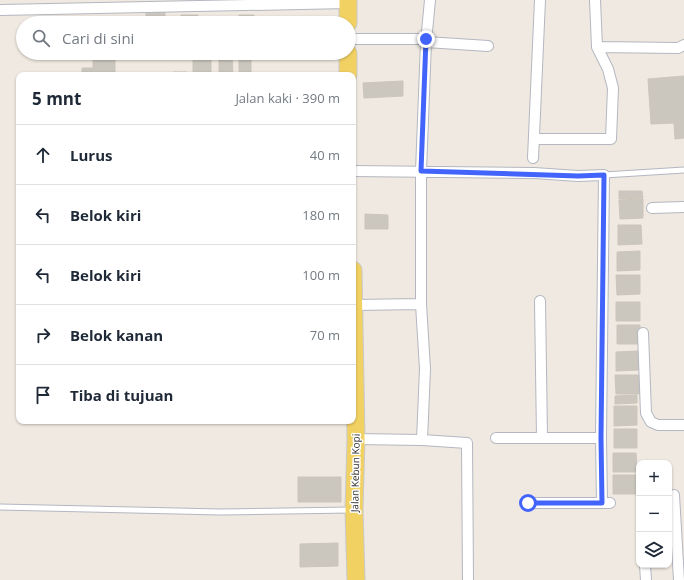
<!DOCTYPE html>
<html lang="id">
<meta charset="utf-8">
<style>
body{margin:0;font-family:"Open Sans",sans-serif;background:#f2f2f3;color:#1f2937}
.controls{position:absolute;right:12px;bottom:12px;display:grid;overflow:hidden;border-radius:8px;box-shadow:0 1px 3px #0004}
.controls button{width:36px;height:36px;display:grid;place-items:center;padding:0;border:0;border-bottom:1px solid #e0e1e3;background:#fff;color:#1f2937;font:20px sans-serif}
.stop{position:absolute;width:12px;height:12px;margin:-9px;border:3px solid #4264fb;border-radius:50%;background:#fff}
.stop.end{background:#4264fb;border-color:#fff;box-shadow:0 1px 4px #0008}
.list{margin:0;padding:0;list-style:none}
h2{display:flex;justify-content:space-between;align-items:center;height:52px;margin:0;padding:0 16px;font-size:17px}
h2 small{font-size:13px;font-weight:400;color:#747a83}
.list li{display:grid;grid-template-columns:26px 1fr auto;gap:12px;align-items:center;box-sizing:border-box;height:60px;padding:0 16px;border-top:1px solid #e0e1e3}
.list b{display:block;font-size:15px;white-space:nowrap}
.list em{font-size:13px;font-style:normal;color:#747a83}
.icon{flex:none;width:22px;height:22px;fill:none;stroke:currentColor;stroke-width:2;stroke-linecap:round;stroke-linejoin:round}
.map{position:relative;flex:none;width:684px;height:580px;overflow:hidden}
.search{position:absolute;background:#fff;box-shadow:0 1px 3px #0004;left:16px;top:16px;width:340px;height:44px;display:flex;align-items:center;gap:10px;box-sizing:border-box;padding:0 14px;border-radius:22px;color:#747a83;font-size:15px}
.panel{position:absolute;background:#fff;box-shadow:0 1px 3px #0004;left:16px;top:72px;width:340px;height:352px;border-radius:8px}
.map>svg:first-child{display:block}
.building{fill:#cbc7bf;stroke:#cbc5ba}
.lines{fill:none;stroke-linecap:round;stroke-linejoin:round}
.lane-casing{stroke:#b4b7c1;stroke-width:7}
.street-casing{stroke:#b4b7c1;stroke-width:12}
.primary-casing{stroke:#c9c9c9;stroke-width:19}
.lane{stroke:#fff;stroke-width:5}
.street{stroke:#fff;stroke-width:10}
.primary{stroke:#f2d163;stroke-width:17}
.route{stroke:#4264fb;stroke-width:5}
.labels{text-anchor:middle;stroke-width:3;stroke-linejoin:round;paint-order:stroke}
.street-label{font-size:10px;fill:#2e2e2e;stroke:#fff}
</style>
<div class="map">
<svg width="684" height="580" viewBox="0 0 684 580">
<rect width="100%" height="100%" fill="#efe9e1"/>
<path class="building" d="M146,12H165V23H146Z
M181,15H198V23H181Z
M239,15H254V23H239Z
M93,53H115V75H82V68H93Z
M219,53H232L233,75H219Z
M239,58H251V75H239Z
M193,59H211V75H193Z
M173,72H187V75H173Z
M684,76V138L675,139L674,123L651,124L648,79Z
M403,81V96L364,98L363,83Z
M619,191H642L643,198L619,199Z
M643,199V218L620,219L619,200Z
M365,214L388,215V229H365Z
M618,225H641L642,244L618,245Z
M640,251V270L617,271V252Z
M616,275H640V294L617,295Z
M616,302H640V321H616Z
M617,325H640V344H617Z
M639,351V370L616,371V352Z
M615,375H639V394H616Z
M637,395V403L615,404V396Z
M614,406H637V425L614,426Z
M614,429H637V448H614Z
M613,453H636L637,472H613Z
M613,475H638V494H613Z
M298,477H341V502H298Z
M338,543V566L300,567V544Z"/>
<g class="lines">
<g class="lane-casing">
<path id="lane" d="M604,175L684,170
M0,507L221,512L351,510"/>
</g>
<g class="street-casing">
<path id="street" d="M0,10L348,3
M349,39H426
M426,42L488,46
M597,47L678,48L684,45
M534,139H611L613,88L608,69L597,47L595,0
M533,158L540,0
M353,171L534,173L578,176L604,175L601,438L602,503
M652,208L684,207
M540,301L542,438
M354,305L421,304
M643,333L646,413L651,422L658,425H684
M496,438H601
M356,439L422,440L467,443L468,580
M422,440L425,369L421,304V171L426,42L430,0
M674,495L679,580
M528,503H610
M645,565L646,580"/>
</g>
<g class="primary-casing">
<path id="primary" d="M348,23V0
M348,53V75
M353,270L356,439L354,510L356,580"/>
</g>
<use href="#lane" class="lane"/>
<use href="#street" class="street"/>
<use href="#primary" class="primary"/>
</g>
<g class="lines">
<path class="route" d="M426,39L421,171L578,176L604,175L601,438L602,503H528"/>
</g>
<g class="labels">
<g class="street-label">
<text transform="translate(355 473) rotate(-89)" y="4">Jalan Kebun Kopi</text>
</g>
</g>
</svg>
<div class="controls">
<button>+</button>
<button>−</button>
<button><svg class="icon" aria-label="layers" viewBox="0 0 24 24"><path d="M12 4l9 5-9 5-9-5zM3 14l9 5 9-5"/></svg></button>
</div>
<div class="stop" style="left:528px;top:503px"></div>
<div class="stop end" style="left:426px;top:39px"></div>
<div class="search"><svg class="icon" aria-label="search" viewBox="0 0 24 24"><circle cx="10" cy="10" r="6"/><path d="M15 15l6 6"/></svg>Cari di sini</div>
<section class="panel">
<h2>5 mnt<small>Jalan kaki · 390 m</small></h2>
<ul class="list">
<li><svg class="icon" aria-label="ahead" viewBox="0 0 24 24"><path d="M12 20V5M6 11l6-6 6 6"/></svg><div><b>Lurus</b></div><em>40 m</em></li>
<li><svg class="icon" aria-label="left" viewBox="0 0 24 24"><path d="M17 20v-9H6M10 6l-5 5 5 5"/></svg><div><b>Belok kiri</b></div><em>180 m</em></li>
<li><svg class="icon" aria-label="left" viewBox="0 0 24 24"><path d="M17 20v-9H6M10 6l-5 5 5 5"/></svg><div><b>Belok kiri</b></div><em>100 m</em></li>
<li><svg class="icon" aria-label="right" viewBox="0 0 24 24"><path d="M7 20v-9h11M14 6l5 5-5 5"/></svg><div><b>Belok kanan</b></div><em>70 m</em></li>
<li><svg class="icon" aria-label="arrive" viewBox="0 0 24 24"><path d="M6 21V4h12l-3 4 3 4H6"/></svg><div><b>Tiba di tujuan</b></div></li>
</ul>
</section>
</div>
